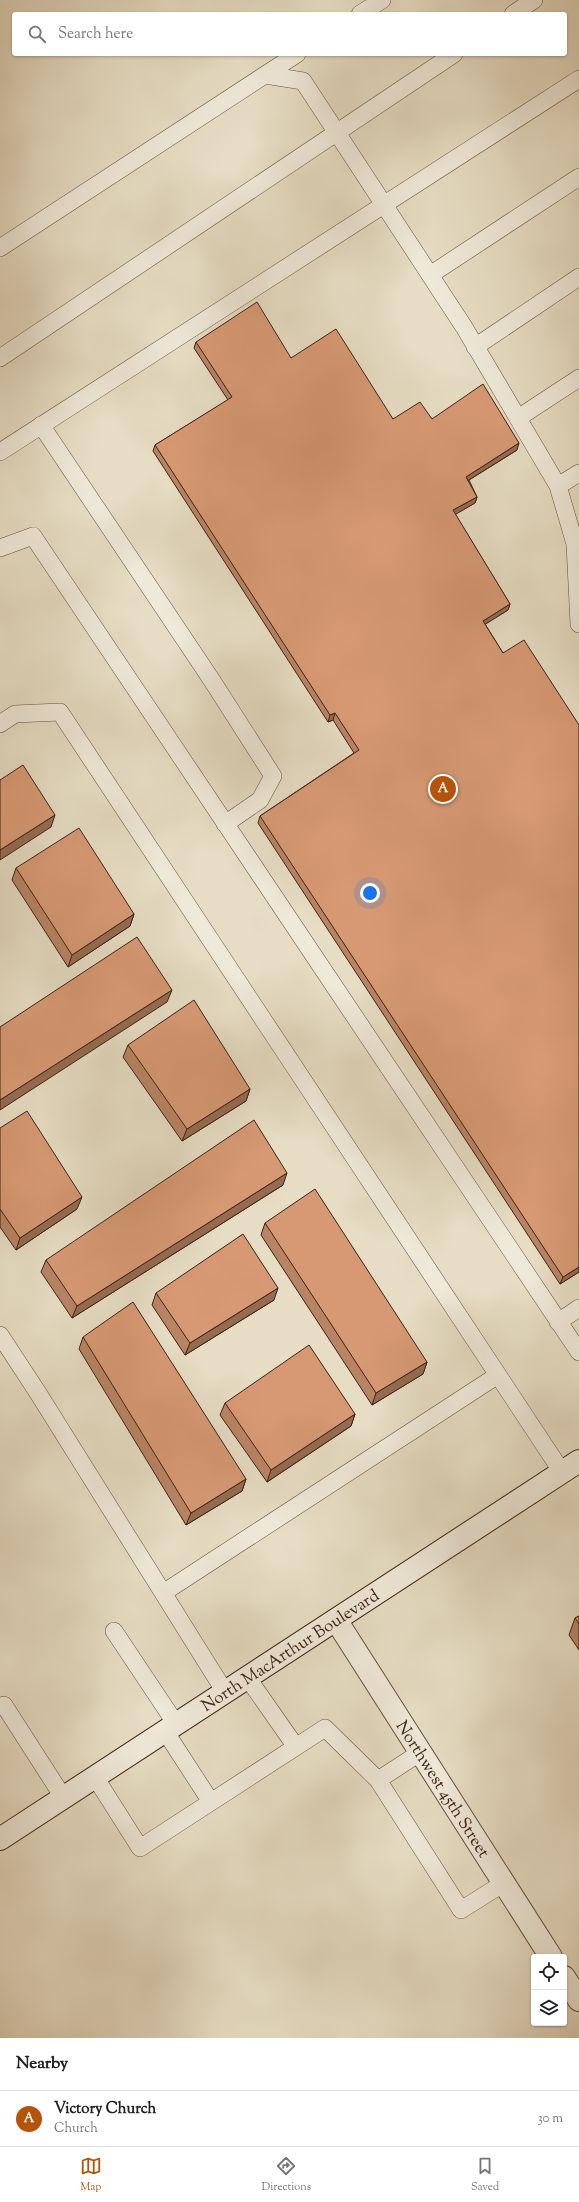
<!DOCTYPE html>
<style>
body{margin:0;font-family:"Sorts Mill Goudy",serif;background:#f2f2f2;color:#202124}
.controls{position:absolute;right:12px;bottom:12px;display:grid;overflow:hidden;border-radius:4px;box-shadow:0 1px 3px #0004}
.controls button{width:36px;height:36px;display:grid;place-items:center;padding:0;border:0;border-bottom:1px solid #e0e0e0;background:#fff;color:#202124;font:20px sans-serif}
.you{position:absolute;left:370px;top:893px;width:14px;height:14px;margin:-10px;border:3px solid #fff;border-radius:50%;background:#1a73e8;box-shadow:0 0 0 6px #1a73e833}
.badge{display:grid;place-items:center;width:26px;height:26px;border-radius:50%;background:#b45309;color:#fff;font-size:13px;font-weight:700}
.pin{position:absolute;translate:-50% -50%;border:2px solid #fff;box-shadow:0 1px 4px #0006}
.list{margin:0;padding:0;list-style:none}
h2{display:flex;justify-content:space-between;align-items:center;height:52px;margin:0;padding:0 16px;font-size:17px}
h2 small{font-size:13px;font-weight:400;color:#757577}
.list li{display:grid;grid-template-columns:26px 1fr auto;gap:12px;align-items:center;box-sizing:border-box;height:56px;padding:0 16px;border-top:1px solid #e0e0e0}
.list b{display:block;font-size:15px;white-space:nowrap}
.list p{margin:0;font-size:13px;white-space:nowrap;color:#757577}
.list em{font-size:13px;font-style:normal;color:#757577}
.icon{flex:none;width:22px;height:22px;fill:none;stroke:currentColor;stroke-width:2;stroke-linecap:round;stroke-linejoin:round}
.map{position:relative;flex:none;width:579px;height:2038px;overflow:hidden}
.search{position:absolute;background:#fff;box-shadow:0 1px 3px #0004;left:12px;right:12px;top:12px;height:44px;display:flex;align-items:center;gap:10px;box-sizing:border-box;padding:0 14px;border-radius:4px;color:#757577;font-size:15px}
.sheet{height:108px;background:#fff}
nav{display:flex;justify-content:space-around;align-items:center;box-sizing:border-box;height:56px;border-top:1px solid #e0e0e0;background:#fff;font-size:11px;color:#757577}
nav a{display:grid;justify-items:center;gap:2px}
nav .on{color:#b45309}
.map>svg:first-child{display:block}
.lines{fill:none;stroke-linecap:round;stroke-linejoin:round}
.service-casing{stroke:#67513e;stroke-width:18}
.minor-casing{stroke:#67513e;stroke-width:24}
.secondary-casing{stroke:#3d2212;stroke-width:24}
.service{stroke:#efe9d9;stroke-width:17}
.minor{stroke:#efe9d9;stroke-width:22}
.secondary{stroke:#efe9d9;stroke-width:22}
.wall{fill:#b98464;stroke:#3d2212}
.shaded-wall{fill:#966b51;stroke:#3d2212}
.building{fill:#d79974;stroke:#3d2212}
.labels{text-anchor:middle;stroke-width:3;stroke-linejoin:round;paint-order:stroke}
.street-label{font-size:17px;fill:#3d2212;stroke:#efe9d9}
</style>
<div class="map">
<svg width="579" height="2038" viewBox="0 0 579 2038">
<rect width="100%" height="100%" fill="#e6ddc4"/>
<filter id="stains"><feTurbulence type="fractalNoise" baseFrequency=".005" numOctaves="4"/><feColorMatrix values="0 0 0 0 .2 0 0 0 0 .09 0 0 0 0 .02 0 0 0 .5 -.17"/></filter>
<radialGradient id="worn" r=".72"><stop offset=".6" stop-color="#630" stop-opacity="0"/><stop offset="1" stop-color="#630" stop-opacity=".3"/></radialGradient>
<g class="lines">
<g class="service-casing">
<path id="service" d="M360,14L382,0
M513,14L534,0
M265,75L303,81L464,327L558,486L575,544L579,624
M0,248L297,54
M430,275L579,177
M475,347L579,277
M0,358L454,54
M518,418L579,378
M41,425L211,679L273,776L260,800L225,824
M0,452L579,79
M558,486L579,473
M0,548L33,536L579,1352
M0,724L15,714L60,712L562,1472
M558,1322L579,1308
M0,1335L38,1393L225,1692
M163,1593L498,1375
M114,1631L176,1724
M247,1677L296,1747
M4,1705L63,1797
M165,1731L211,1802
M421,1752L378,1780L461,1910L504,1883
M95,1777L140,1848L325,1728L378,1780"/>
</g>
<g class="minor-casing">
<g id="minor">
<path id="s1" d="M336,1620L551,1957"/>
<path d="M564,1977L579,2000"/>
</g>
</g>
<g class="secondary-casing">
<g id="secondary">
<path id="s2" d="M0,1839L579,1461"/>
</g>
</g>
<use href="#service" class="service"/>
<use href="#minor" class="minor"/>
<use href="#secondary" class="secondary"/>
</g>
<path class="wall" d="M196,342L291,358L393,419H432L517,450L469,480L477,497L475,503L455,514L510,604L508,610L485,624L503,653L579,725V1272L560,1284L258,823L260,816L354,753L333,720L328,722L153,451L155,445L228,400L194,348Z
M16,868L134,914L130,926L68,967L12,880Z
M128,1045L250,1089L246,1101L182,1141L123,1057Z
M0,1128L77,1209L16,1250L0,1227Z
M283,1185L72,1318L41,1272L46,1260Z
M265,1223L427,1362L423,1374L372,1405L261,1235Z
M156,1293L274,1300L185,1355L152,1305Z
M83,1337L246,1479L242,1491L186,1525L79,1349Z
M225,1403L355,1414L351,1426L267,1482L220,1415Z
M579,1616V1650L569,1635L575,1618Z"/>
<path class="shaded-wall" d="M519,443L517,450L464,483L466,477Z
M477,497L475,503L451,517L453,510Z
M510,604L508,610L481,627L483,621Z
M335,713L333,720L328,722L330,715Z
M55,815L51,827L0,860V850Z
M134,914L130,926L68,967L72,955Z
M172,990L167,1002L0,1110V1100Z
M250,1089L246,1101L182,1141L187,1129Z
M287,1173L283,1185L72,1318L77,1306Z
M82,1197L77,1209L16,1250L20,1238Z
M579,1267V1272L560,1284L563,1277Z
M278,1288L274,1300L185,1355L190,1343Z
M427,1362L423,1374L372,1405L376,1393Z
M355,1414L351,1426L267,1482L271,1470Z
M246,1479L242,1491L186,1525L191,1513Z"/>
<path class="building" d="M257,302L291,358L336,329L393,419L420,402L432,419L483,384L519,443L466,477L477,497L453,510L510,604L483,621L503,653L524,640L579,725V1267L563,1277L260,816L359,750L335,713L330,715L155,445L232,397L196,342Z
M23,765L55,815L0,850V780Z
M79,828L134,914L72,955L16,868Z
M137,937L172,990L0,1100V1027Z
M194,1000L250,1089L187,1129L128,1045Z
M27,1111L82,1197L20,1238L0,1209V1128Z
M254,1120L287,1173L77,1306L46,1260Z
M315,1189L427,1362L376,1393L265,1223Z
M243,1234L278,1288L190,1343L156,1293Z
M133,1302L246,1479L191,1513L83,1337Z
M309,1345L355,1414L271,1470L225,1403Z
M579,1616V1624L575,1618Z"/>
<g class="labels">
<g class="street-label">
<text dy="6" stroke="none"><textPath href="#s2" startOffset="346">North MacArthur Boulevard</textPath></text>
<text dy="6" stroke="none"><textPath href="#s1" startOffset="200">Northwest 45th Street</textPath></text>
</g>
</g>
<rect width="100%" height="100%" filter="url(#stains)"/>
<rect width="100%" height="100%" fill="url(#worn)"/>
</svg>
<div class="controls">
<button><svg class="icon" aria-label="locate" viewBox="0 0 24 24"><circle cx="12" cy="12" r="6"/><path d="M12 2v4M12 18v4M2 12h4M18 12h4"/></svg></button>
<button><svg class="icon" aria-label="layers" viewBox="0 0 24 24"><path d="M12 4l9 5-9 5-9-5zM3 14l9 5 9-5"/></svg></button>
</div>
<div class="you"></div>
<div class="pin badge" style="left:443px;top:789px">A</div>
<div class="search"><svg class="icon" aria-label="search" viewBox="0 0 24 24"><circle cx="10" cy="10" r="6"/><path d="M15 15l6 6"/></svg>Search here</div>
</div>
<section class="sheet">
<h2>Nearby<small></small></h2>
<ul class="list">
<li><span class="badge">A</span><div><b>Victory Church</b><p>Church</p></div><em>30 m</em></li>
</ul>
</section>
<nav>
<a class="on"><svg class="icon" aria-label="map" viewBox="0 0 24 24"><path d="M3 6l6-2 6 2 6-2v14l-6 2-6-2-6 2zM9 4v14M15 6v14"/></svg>Map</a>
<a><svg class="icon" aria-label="directions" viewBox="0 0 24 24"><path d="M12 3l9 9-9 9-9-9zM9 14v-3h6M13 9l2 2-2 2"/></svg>Directions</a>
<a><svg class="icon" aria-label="saved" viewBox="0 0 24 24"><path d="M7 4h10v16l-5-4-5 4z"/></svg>Saved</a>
</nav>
